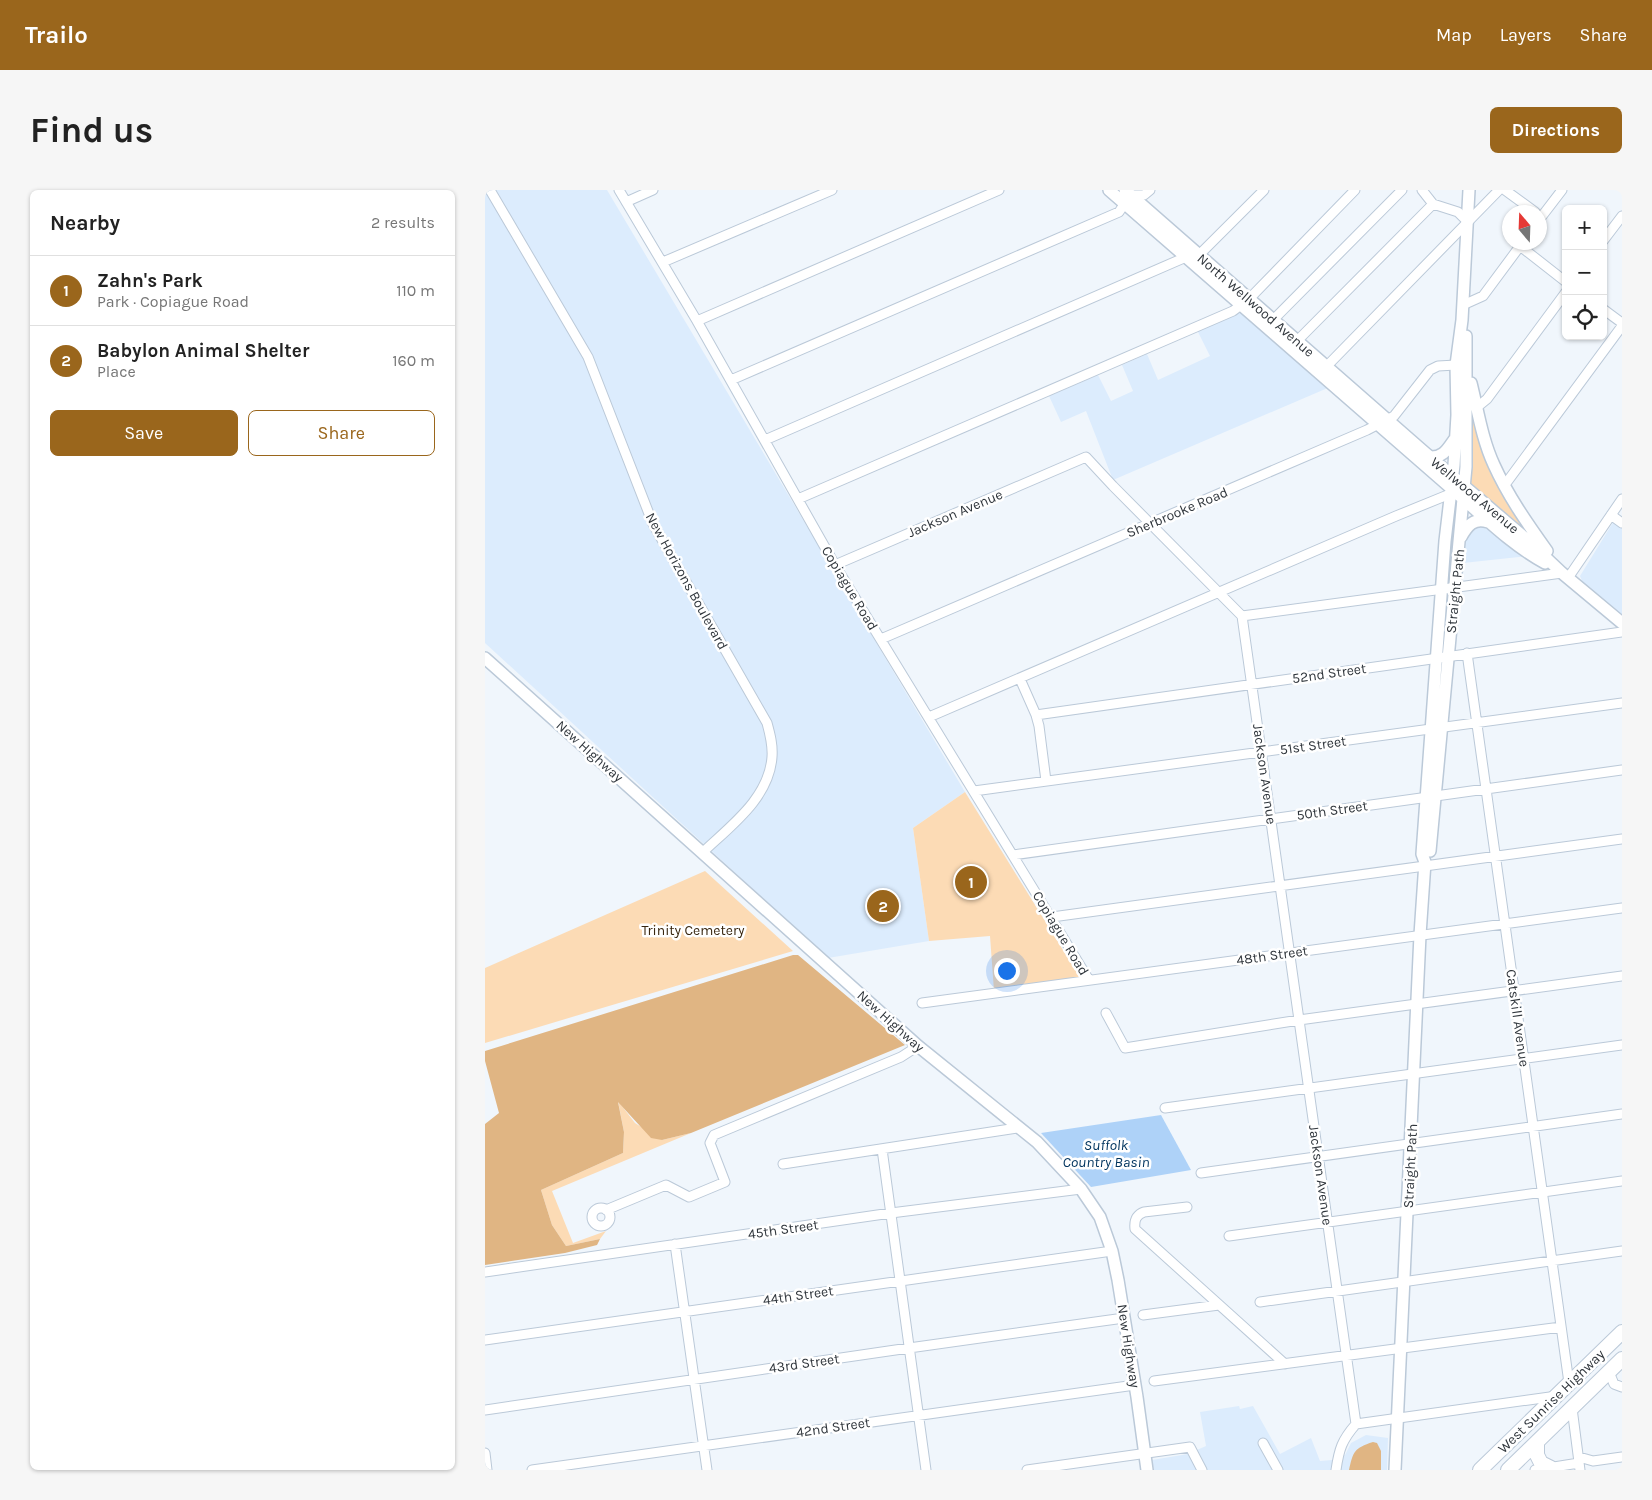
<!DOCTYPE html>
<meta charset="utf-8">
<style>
body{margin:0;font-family:Karla,sans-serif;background:#f6f6f6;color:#222}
.controls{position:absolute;right:15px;top:15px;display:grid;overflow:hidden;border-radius:8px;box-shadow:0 1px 4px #0004}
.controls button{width:45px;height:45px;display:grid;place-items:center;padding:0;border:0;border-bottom:1px solid #e0e0e0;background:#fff;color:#222;font:25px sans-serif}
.compass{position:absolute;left:1017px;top:15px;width:45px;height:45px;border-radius:50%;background:#fff;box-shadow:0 1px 4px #0004;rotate:341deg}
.you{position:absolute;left:521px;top:780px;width:18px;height:18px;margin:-12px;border:4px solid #fff;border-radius:50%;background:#1a73e8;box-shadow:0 0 0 8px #1a73e833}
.badge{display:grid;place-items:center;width:32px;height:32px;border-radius:50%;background:#9a661c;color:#fff;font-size:16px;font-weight:700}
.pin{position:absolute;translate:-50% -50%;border:2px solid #fff;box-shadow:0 1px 5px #0006}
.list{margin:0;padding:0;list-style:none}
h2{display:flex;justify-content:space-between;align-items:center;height:65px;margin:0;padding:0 20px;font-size:21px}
h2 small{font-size:16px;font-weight:400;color:#767676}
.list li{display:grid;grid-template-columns:32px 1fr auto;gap:15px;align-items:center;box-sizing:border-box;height:70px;padding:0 20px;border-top:1px solid #e0e0e0}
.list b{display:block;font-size:19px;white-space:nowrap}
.list p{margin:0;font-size:16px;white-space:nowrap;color:#767676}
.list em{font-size:16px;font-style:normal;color:#767676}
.actions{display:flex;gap:10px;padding:15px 20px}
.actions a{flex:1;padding:11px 0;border:1px solid #9a661c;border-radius:8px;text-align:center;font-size:18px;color:#9a661c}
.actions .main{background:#9a661c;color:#fff}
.icon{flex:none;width:28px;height:28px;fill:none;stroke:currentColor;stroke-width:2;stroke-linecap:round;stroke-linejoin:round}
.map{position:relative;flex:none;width:1137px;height:1280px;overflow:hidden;border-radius:8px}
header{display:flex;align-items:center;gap:30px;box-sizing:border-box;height:70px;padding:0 25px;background:#9a661c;color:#fff}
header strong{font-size:24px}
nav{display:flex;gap:28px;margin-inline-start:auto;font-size:18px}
.intro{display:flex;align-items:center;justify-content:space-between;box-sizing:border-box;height:120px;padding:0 30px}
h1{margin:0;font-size:35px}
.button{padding:12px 22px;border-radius:8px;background:#9a661c;color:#fff;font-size:18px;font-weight:700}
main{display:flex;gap:30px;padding:0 30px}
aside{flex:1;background:#fff;border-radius:8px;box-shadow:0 1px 4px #0004}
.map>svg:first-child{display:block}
.built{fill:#dcecfd}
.green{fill:#fcdbb5}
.forest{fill:#e0b583}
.water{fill:#aed2f8}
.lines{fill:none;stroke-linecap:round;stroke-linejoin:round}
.minor-casing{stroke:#bbc9d8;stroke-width:11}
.major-casing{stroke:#bbc9d8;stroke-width:14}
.highway-casing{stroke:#bbc9d8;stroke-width:16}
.minor{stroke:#fff;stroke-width:9}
.major{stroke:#fff;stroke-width:11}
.highway{stroke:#fff;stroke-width:14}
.labels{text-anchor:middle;stroke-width:5;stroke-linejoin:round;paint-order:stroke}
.street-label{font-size:14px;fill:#30363c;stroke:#fff}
.park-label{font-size:14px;fill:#392710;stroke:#fff}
.water-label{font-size:15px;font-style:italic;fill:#02355f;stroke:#fff}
</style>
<header>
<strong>Trailo</strong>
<nav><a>Map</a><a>Layers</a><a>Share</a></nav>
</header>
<div class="intro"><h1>Find us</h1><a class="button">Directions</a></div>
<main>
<aside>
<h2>Nearby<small>2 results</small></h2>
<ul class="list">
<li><span class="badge">1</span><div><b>Zahn's Park</b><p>Park · Copiague Road</p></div><em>110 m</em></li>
<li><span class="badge">2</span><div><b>Babylon Animal Shelter</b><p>Place</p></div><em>160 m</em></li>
</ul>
<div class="actions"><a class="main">Save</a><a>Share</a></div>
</aside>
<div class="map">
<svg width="1137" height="1280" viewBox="0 0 1137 1280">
<rect width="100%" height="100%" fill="#f0f6fc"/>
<path class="built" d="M0,0H122L480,602L428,638L444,751L343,768L0,453Z
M757,120L845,197L628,290L601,221L576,232L564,206L613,185L626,211L648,201L637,175L662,164L673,190L725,166L712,140Z
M1132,326L1137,329V425L1098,393L1095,386Z
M999,332L1044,366L978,373L983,339Z
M754,1216L755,1219L768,1216L795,1264L826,1248L835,1271L847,1270L860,1265L866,1253L881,1245L903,1248L902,1280H669L667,1270L703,1264L721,1256L715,1222Z"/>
<path class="green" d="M984,194L998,253L1056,357L982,295Z
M480,602L596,789L509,801L505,746L444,751L428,638Z
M220,681L308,761L0,853V778Z
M133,911L150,933L177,950L206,943L67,1001L88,1053L121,1041L115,1049L81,1056L67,1035L56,1000L138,963L139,942Z"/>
<path class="forest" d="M308,765H313L420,855L206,943L177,950L166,948L133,912L139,942L138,963L56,1000L67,1035L81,1056L115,1049L112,1055L80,1063L0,1075V934L14,923L0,871V861Z
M888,1252L892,1253L896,1261V1280H864C868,1262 869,1258 888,1252Z"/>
<path class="water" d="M676,925L706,980L606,997L556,943Z"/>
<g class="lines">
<g class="minor-casing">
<path id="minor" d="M5,0L103,167L168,334L282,533C285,544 288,555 287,567C284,609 244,637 217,663
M134,0L212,131L350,375L604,790
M937,0L948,14L973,22L983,32
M1020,0L1050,22
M645,5H659L665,0
M141,12L168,0
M1054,30L1077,0
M1118,51L1137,26
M1035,56L1081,92
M178,72L347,0
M978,115L998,106L1038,52
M1118,119L1137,133
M788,130L917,0
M212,131L514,0
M812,151L948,14
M838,180L1014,0
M246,190L634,22L642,10
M991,218L1002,209L1081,102
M280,250L701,67L714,65L779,0
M1019,296L1137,136
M313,309L748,121L764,109L870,0
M1126,325L1137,333
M350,375L601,267L628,296L757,426L871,1234
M1083,388L1137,309
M757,426L1077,383
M396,449L882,240L909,226L945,180L953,176L971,175
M982,463L1084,1193
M535,489L551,525L554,536L561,591
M551,525L1137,442
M444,527L911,326L965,304
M489,601L1137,513
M528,665L1137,580
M567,727L1137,649
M437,813L1137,718
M621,823L640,858L814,830L1137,786
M680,918L1137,855
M397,959L441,1280
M298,974L532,938
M716,983L1137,924
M702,1017L659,1022C651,1025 649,1030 650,1039L800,1174
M107 1027a9 9 0 1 1 18 0a9 9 0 1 1-18 0Z
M121,1020L181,995L204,1007L240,992L225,953L229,945L416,867L433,856
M744,1046L1137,991
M190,1054L222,1280
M0,1082L406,1023L596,999
M775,1112L1137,1061
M658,1125L734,1115
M0,1150L627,1061
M1124,1182L1129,1194L1137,1197
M669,1191L1076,1137
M1087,1218L1095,1280
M0,1220L424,1158L639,1128
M778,1253L793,1280
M0,1263L2,1280
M1094,1267L1108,1271L1137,1267
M47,1280L650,1195
M542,1280L705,1257L717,1280
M851,1280C854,1259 857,1250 871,1234L1072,1206
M1050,1280L1094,1273"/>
</g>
<g class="major-casing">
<path id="major" d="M624,0L966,298C996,324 1025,354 1060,373
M640,0L938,261L1040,348L1077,383L1137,433
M986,193C993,221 997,249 1009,275C1023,306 1042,333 1062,361
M944,267C958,268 962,260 969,250
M976,347C982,336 989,327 1003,332
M0,468L433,856L552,952L596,999L615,1027L627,1061L633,1090L652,1207L662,1280
M945,661L981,277V146
M910,1280L935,745L940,672L937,664L960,351L969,275L972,225L971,175L977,130L984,0"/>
</g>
<g class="highway-casing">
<path id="highway" d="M1052,1252V1265L1056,1273L1066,1278
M995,1280L1137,1142
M1023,1280L1137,1169"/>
</g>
<use href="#minor" class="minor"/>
<use href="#major" class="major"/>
<use href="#highway" class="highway"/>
</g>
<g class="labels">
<g class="street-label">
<text transform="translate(771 115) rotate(41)" y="5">North Wellwood Avenue</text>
<text transform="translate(990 305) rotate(40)" y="5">Wellwood Avenue</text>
<text transform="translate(692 322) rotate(-23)" y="5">Sherbrooke Road</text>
<text transform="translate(470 323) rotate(-23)" y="5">Jackson Avenue</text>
<text transform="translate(202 391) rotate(61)" y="5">New Horizons Boulevard</text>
<text transform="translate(365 398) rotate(59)" y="5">Copiague Road</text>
<text transform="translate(970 401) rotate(-84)" y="5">Straight Path</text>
<text transform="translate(844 483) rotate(-8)" y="5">52nd Street</text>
<text transform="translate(828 555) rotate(-8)" y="5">51st Street</text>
<text transform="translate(105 561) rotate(42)" y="5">New Highway</text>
<text transform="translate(780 584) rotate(82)" y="5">Jackson Avenue</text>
<text transform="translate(847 620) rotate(-8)" y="5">50th Street</text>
<text transform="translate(576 743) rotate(59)" y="5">Copiague Road</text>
<text transform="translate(787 765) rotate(-8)" y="5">48th Street</text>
<text transform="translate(1033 828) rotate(82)" y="5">Catskill Avenue</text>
<text transform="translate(406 831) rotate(42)" y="5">New Highway</text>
<text transform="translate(925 976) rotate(-87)" y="5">Straight Path</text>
<text transform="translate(836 985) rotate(82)" y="5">Jackson Avenue</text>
<text transform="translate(298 1039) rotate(-8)" y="5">45th Street</text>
<text transform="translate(313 1105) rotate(-8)" y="5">44th Street</text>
<text transform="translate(644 1156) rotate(81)" y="5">New Highway</text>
<text transform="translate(319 1173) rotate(-8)" y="5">43rd Street</text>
<text transform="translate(1066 1211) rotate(-44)" y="5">West Sunrise Highway</text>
<text transform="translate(348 1237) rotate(-8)" y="5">42nd Street</text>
</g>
<g class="park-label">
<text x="208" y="745">Trinity Cemetery</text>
</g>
<g class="water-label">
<text x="621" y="960">Suffolk<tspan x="621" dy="17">Country Basin</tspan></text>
</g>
</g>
</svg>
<div class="controls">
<button>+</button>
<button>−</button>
<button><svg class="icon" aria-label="locate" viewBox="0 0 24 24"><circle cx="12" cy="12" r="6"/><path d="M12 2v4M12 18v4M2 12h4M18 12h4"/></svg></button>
</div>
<svg class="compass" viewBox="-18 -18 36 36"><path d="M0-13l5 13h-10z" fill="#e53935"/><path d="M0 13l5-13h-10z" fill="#767676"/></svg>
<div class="you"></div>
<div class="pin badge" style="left:486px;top:692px">1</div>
<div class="pin badge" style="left:398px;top:716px">2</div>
</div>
</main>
